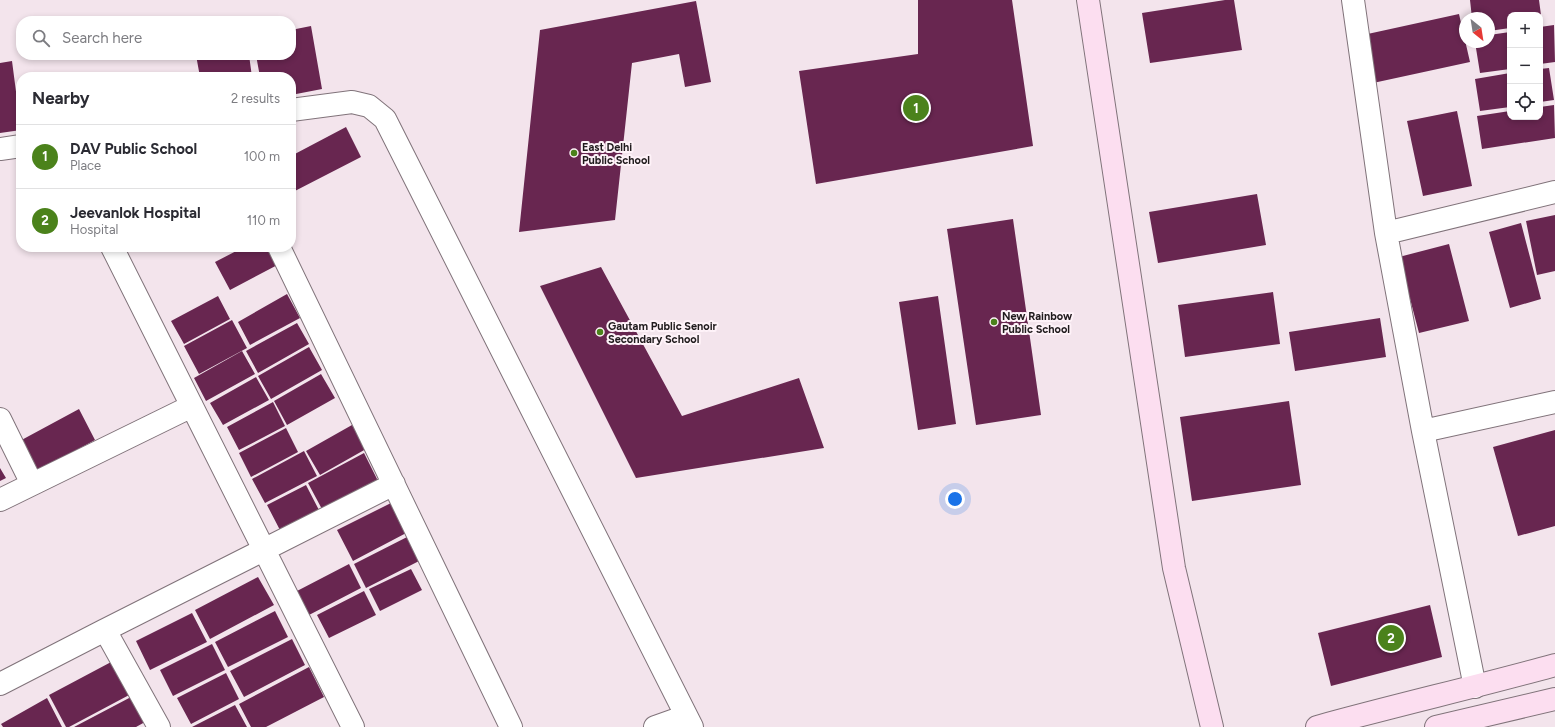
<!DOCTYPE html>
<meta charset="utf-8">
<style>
body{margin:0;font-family:Figtree,sans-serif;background:#f2f2f3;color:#2b2b33}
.controls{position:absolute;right:12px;top:12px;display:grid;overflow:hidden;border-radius:8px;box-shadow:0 2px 6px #0003}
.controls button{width:36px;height:36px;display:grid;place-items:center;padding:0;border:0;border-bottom:1px solid #e1e1e2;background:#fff;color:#2b2b33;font:20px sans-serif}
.compass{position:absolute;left:1459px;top:12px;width:36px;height:36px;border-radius:50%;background:#fff;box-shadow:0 2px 6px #0003;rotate:150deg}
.you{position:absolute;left:955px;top:499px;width:14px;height:14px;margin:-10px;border:3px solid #fff;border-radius:50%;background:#1a73e8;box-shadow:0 0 0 6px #1a73e833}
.badge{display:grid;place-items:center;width:26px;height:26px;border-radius:50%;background:#4b821b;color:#fff;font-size:13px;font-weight:700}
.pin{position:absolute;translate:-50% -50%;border:2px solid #fff;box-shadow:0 1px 4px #0006}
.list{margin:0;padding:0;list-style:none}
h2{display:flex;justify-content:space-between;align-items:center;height:52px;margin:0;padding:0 16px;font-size:17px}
h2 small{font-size:13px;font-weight:400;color:#7c7c81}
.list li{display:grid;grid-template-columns:26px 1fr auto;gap:12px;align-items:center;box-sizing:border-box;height:64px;padding:0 16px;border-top:1px solid #e1e1e2}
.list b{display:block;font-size:15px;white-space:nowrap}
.list p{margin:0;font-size:13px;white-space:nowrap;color:#7c7c81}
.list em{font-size:13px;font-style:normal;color:#7c7c81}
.icon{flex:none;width:22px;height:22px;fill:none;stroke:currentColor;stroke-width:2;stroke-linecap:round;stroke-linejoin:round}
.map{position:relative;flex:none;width:1555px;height:727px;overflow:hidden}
.search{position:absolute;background:#fff;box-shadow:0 2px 6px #0003;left:16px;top:16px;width:280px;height:44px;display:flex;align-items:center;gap:10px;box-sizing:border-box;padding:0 14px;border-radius:16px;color:#7c7c81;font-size:15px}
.panel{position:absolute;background:#fff;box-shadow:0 2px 6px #0003;left:16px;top:72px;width:280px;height:180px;border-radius:16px}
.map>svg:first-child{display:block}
.building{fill:#682650}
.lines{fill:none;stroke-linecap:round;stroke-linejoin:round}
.street-casing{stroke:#80737a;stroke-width:24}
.secondary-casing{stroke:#80737a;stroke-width:24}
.street{stroke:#fff;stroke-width:22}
.secondary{stroke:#fcdef0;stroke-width:22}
.poi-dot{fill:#4b821b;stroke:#fef2f8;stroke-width:1.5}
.labels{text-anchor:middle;stroke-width:4;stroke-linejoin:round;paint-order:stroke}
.poi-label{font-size:11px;font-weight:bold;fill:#201b1d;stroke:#fef2f8;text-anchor:start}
</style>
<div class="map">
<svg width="1555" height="727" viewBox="0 0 1555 727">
<rect width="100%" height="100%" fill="#f3e4ec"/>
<path class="building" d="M918,0H1012L1033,146L816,184L799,71L918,54Z
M1225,0H1234L1242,50L1150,63L1142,13Z
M1470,0H1539L1541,15H1510V28L1489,31V18H1472Z
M696,1L711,82L685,87L679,54L632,63L615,220L519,232L540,30Z
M1459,14L1470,62L1373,83L1363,35Z
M1554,25L1555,62L1540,64V27Z
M311,26L322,89L291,95V77H260L256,55H291V30Z
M1510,32V69L1480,73L1475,42H1489V35Z
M196,55H249L252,77H200Z
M12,61L21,130L0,133V63Z
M1549,68L1554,100L1540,102V69Z
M1510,73V107L1480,111L1475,79Z
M1554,105L1555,138L1482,149L1477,116L1510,111V117H1540V107Z
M1457,111L1472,186L1423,196L1407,121Z
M346,127L361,157L291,193V156Z
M1257,194L1266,245L1158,263L1149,212Z
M1555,215V271L1537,275L1526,221Z
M1013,219L1041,415L976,425L947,229Z
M1521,223L1541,299L1510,308L1489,232Z
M1449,244L1469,321L1419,333L1399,257Z
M244,247H277L285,261L230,290L215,262Z
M601,267L682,416L799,378L824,448L636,478L540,286Z
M1273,292L1280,344L1185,357L1178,305Z
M287,294L300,318L250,345L238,322Z
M218,296L230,319L184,344L171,321Z
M938,296L956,424L918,430L899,302Z
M1380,318L1386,357L1295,371L1289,332Z
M232,320L247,348L199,374L184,346Z
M297,323L309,344L258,373L246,351Z
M309,347L322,370L271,399L258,376Z
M242,351L255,374L206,401L194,378Z
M321,374L335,398L287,425L274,401Z
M256,377L269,400L223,425L210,403Z
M1289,401L1301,485L1192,501L1180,417Z
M273,402L285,426L239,450L227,427Z
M79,409L95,440L33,474L16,443Z
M352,425L366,449L320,475L306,451Z
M286,428L298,452L251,477L239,453Z
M1555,430V526L1518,536L1493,447Z
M304,451L317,476L265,503L252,479Z
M364,453L378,481L323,511L308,483Z
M0,468L6,478L0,481Z
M306,485L320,512L281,532L267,505Z
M395,501L410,531L353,561L337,530Z
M411,535L423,559L366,588L354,564Z
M349,564L361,588L309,615L297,591Z
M411,569L422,590L380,611L369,589Z
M258,577L274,605L210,639L195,610Z
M364,591L376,615L329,638L317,615Z
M1430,605L1442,657L1331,686L1318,633Z
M275,611L288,637L228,667L215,642Z
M192,613L207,642L150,670L136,641Z
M292,639L305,665L244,697L230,671Z
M212,644L225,670L173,696L160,670Z
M113,661L131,694L69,727H66L49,695Z
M309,667L324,697L266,727H251L239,704Z
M226,673L239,699L191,724L177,698Z
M131,697L145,722L136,727H74Z
M47,698L62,727H3L1,724Z
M235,705L247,727H192Z"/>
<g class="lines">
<g class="street-casing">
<path id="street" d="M1353,0L1386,233L1423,431L1475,687
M291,110L352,102L369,106L385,119L692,727
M0,149L21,146
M1386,233L1555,192
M112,247L353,727
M279,247L511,727
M0,419L32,484
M1423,431L1555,402
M0,500L192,406
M0,684L105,630
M159,727L105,630L394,484
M655,727L686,716"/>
</g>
<g class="secondary-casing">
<path id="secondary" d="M1088,0L1174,568L1212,727
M1317,727C1396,705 1476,687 1555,665
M1436,727L1555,699"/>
</g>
<use href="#street" class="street"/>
<use href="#secondary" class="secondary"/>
</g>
<g class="poi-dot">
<circle cx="574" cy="153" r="4"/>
<circle cx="994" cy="322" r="4"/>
<circle cx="600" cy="332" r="4"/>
</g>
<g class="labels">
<g class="poi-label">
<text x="582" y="151">East Delhi<tspan x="582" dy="13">Public School</tspan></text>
<text x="1002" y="320">New Rainbow<tspan x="1002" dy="13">Public School</tspan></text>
<text x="608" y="330">Gautam Public Senoir<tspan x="608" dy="13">Secondary School</tspan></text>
</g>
</g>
</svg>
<div class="controls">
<button>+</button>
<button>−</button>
<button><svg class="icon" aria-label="locate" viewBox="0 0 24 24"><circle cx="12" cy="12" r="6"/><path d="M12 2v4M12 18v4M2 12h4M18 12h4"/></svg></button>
</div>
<svg class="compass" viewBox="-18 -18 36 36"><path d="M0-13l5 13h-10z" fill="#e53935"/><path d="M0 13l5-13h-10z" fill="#7c7c81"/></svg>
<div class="you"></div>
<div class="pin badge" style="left:916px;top:108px">1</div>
<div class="pin badge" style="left:1391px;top:638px">2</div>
<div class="search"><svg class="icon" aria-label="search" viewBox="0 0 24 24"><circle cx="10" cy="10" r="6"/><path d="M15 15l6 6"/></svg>Search here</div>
<section class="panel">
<h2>Nearby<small>2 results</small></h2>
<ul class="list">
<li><span class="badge">1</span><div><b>DAV Public School</b><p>Place</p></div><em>100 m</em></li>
<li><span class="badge">2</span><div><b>Jeevanlok Hospital</b><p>Hospital</p></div><em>110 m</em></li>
</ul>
</section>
</div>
